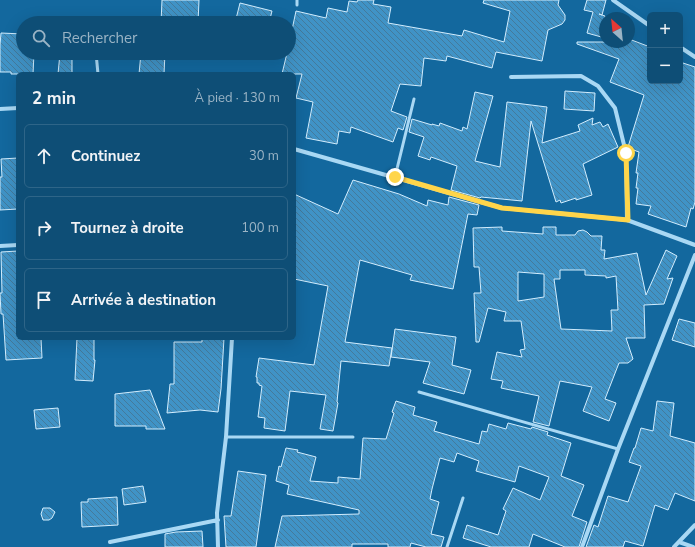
<!DOCTYPE html>
<html lang="fr">
<meta charset="utf-8">
<style>
body{margin:0;font-family:"Nunito Sans",sans-serif;background:#1c587e;color:#f1f3f6}
.controls{position:absolute;right:12px;top:12px;display:grid;overflow:hidden;border-radius:6px;box-shadow:0 4px 16px #0002}
.controls button{width:36px;height:36px;display:grid;place-items:center;padding:0;border:0;border-bottom:1px solid #2e6588;background:#0e4e76;color:#f1f3f6;font:20px sans-serif}
.compass{position:absolute;left:599px;top:12px;width:36px;height:36px;border-radius:50%;background:#0e4e76;box-shadow:0 4px 16px #0002;rotate:333deg}
.stop{position:absolute;width:12px;height:12px;margin:-9px;border:3px solid #ffd54a;border-radius:50%;background:#fff}
.stop.end{background:#ffd54a;border-color:#fff;box-shadow:0 1px 4px #0008}
.list{margin:0;padding:0;list-style:none}
h2{display:flex;justify-content:space-between;align-items:center;height:52px;margin:0;padding:0 16px;font-size:17px}
h2 small{font-size:13px;font-weight:400;color:#9bb4c5}
.list li{display:grid;grid-template-columns:26px 1fr auto;gap:12px;align-items:center;box-sizing:border-box;height:64px;margin:0 8px 8px;padding:0 8px;border:1px solid #2e6588;border-radius:6px}
.list b{display:block;font-size:15px;white-space:nowrap}
.list em{font-size:13px;font-style:normal;color:#9bb4c5}
.icon{flex:none;width:22px;height:22px;fill:none;stroke:currentColor;stroke-width:2;stroke-linecap:round;stroke-linejoin:round}
.map{position:relative;flex:none;width:695px;height:547px;overflow:hidden}
.search{position:absolute;background:#0e4e76;box-shadow:0 4px 16px #0002;left:16px;top:16px;width:280px;height:44px;display:flex;align-items:center;gap:10px;box-sizing:border-box;padding:0 14px;border-radius:22px;color:#9bb4c5;font-size:15px}
.panel{position:absolute;background:#0e4e76;box-shadow:0 4px 16px #0002;left:16px;top:72px;width:280px;height:268px;border-radius:6px}
.map>svg:first-child{display:block}
.building{fill:url(#building-back-hatch);stroke:#d2edfe;fill-rule:evenodd}
.lines{fill:none;stroke-linecap:round;stroke-linejoin:round}
.service{stroke:#a9d8f4;stroke-width:3}
.minor{stroke:#a9d8f4;stroke-width:4}
.route{stroke:#ffd54a;stroke-width:5}
</style>
<div class="map">
<svg width="695" height="547" viewBox="0 0 695 547">
<defs>
<pattern id="building-back-hatch" width="6" height="6" patternUnits="userSpaceOnUse"><rect width="6" height="6" fill="#4093c6"/><path d="M-1 5l2 2M0 0l6 6M5-1l2 2" fill="none" stroke="#447a9b"/></pattern>
</defs>
<rect width="100%" height="100%" fill="#13689e"/>
<path class="building" d="M162,0H199L198,23H161Z
M358,0H374L373,4L391,7L388,23L462,36L464,30L504,42L510,11L483,3L484,0H559L558,5L565,15V20L562,24L548,30L542,61L496,52L492,68L447,56L446,61L424,58L421,86L400,84L391,111L407,117L403,130L398,128L393,142L351,127L350,133L339,131L337,144L306,138L313,102L296,98L302,74H282L287,53H289V44L296,11L326,18L328,8L347,12L349,1L357,2Z
M587,0H606L602,15L599,14L605,16V38L587,33L593,12L584,10Z
M240,3L272,11L269,23H235Z
M1,33L23,34V53H34L33,74H11V72H0V45Z
M629,39L650,47V81H680V62L695,67V202L693,209L691,208L686,227L648,214L651,206L636,204L638,188H636L638,173H636L639,152L628,148V147L644,95L610,82L619,59L577,44V42H629Z
M60,53H72V74H58Z
M141,53H165L164,74H139Z
M565,91L595,93L594,111L564,109Z
M475,92L493,96L475,161L500,167L507,102L547,107L542,143L580,131L578,125L593,118L592,125L600,122L603,127L608,124L618,147L583,164L592,195L576,200V198L561,203L560,200L556,202L531,121L522,201L481,197L480,198L451,190L457,166L431,157L430,160L418,156L424,137L409,132L412,119L432,125V124L439,126L440,123L462,131L463,127L467,129Z
M18,158V209L0,210V177H2L1,159Z
M353,180L399,194L427,206L428,200L448,205L449,197L479,205L477,215L468,214L453,289L410,280L412,275L360,260L345,342L392,348L389,366L341,361L337,402L338,403L333,431L320,429L326,395L290,391L285,431L264,428L265,418L258,417L262,386L259,385V383H257V377H256L259,358L314,365L328,286L294,279V194L338,214Z
M502,227V231L543,234V227H556V235H575L578,231L583,230L587,232L591,236H602L601,250H605L604,259L637,253L646,295L666,250L677,256L667,279L673,278L664,304L644,305L645,338H626L633,359L628,363H619L605,399L616,403L609,421L583,411L592,387L560,381L549,426L533,422L539,396L501,388L503,381L491,379L497,352L522,357L520,350L525,349L521,321H504L506,312L488,308L479,342H476L474,293H481L479,267H474L473,228ZM560,270H585V275L606,276V278L616,276L618,310H611L612,331L561,329L554,279H560ZM518,272L544,274V297L518,301Z
M18,251V338H41L42,358L6,360L3,314H1L0,293H2L1,252Z
M679,319L695,323V347L672,340Z
M395,329L456,337L452,365L471,370L464,394L423,383L430,362L391,357Z
M77,338H94V360H95L93,381L75,380Z
M202,338H224L221,389L218,412L200,410L167,413L170,384H174V342H202Z
M150,390L165,429H146V426H115V394Z
M396,401L415,407L413,415L437,422L434,431L479,444L482,431L487,432L489,424L506,429L508,423L531,429L532,427L548,432L547,435L571,443L561,476L584,485L572,516L587,522L579,547H565L533,534L529,547H491L463,538L467,525L498,535L506,511L503,509L513,488L540,500L549,477L519,466L515,482L476,471L479,461L457,453L454,462L440,458L432,489L430,499L439,502L431,534L444,537L441,547H426L411,543L410,547H388V544H352V547H275L282,516L359,514V510L287,494L289,485L276,481L279,466L281,467L286,448L298,450L297,452L316,457L310,481L338,483V477L360,479L363,438L386,439L394,413L392,412Z
M657,401L674,403L670,436L695,443V501L675,493L668,510L655,505L643,546L625,541L623,547H586L594,525L598,527L608,496L628,502L641,466L629,462L634,448H635L641,428L653,431Z
M58,408L60,427L36,429L34,410Z
M238,471L266,475L256,547H226L224,516H231Z
M143,486L146,502L124,505L122,489Z
M117,497L118,525L82,527L81,502H88V499Z
M43,508H50L55,512L52,518L49,520H43L41,514Z
M202,531L203,547H165V534L176,532Z"/>
<g class="lines">
<path class="service" d="M297,5V0
M94,20V23
M96,53L98,74
M395,177L414,99
M419,392L618,449
M226,437H353
M447,547L463,498"/>
<path class="minor" d="M613,0L650,26
M680,47L695,57
M511,77L581,76L598,86L615,108L626,153L627,220
M0,109L18,108
M294,149L502,208L627,220L695,245
M0,246L18,245
M110,542L218,520
M679,542L693,547
M218,547L217,513L226,437L232,338
M582,547L618,449L695,255
M674,547L695,525"/>
</g>
<g class="lines">
<path class="route" d="M395,177L502,208L628,220L626,153"/>
</g>
</svg>
<div class="controls">
<button>+</button>
<button>−</button>
</div>
<svg class="compass" viewBox="-18 -18 36 36"><path d="M0-13l5 13h-10z" fill="#e53935"/><path d="M0 13l5-13h-10z" fill="#9bb4c5"/></svg>
<div class="stop" style="left:626px;top:153px"></div>
<div class="stop end" style="left:395px;top:177px"></div>
<div class="search"><svg class="icon" aria-label="search" viewBox="0 0 24 24"><circle cx="10" cy="10" r="6"/><path d="M15 15l6 6"/></svg>Rechercher</div>
<section class="panel">
<h2>2 min<small>À pied · 130 m</small></h2>
<ul class="list">
<li><svg class="icon" aria-label="ahead" viewBox="0 0 24 24"><path d="M12 20V5M6 11l6-6 6 6"/></svg><div><b>Continuez</b></div><em>30 m</em></li>
<li><svg class="icon" aria-label="right" viewBox="0 0 24 24"><path d="M7 20v-9h11M14 6l5 5-5 5"/></svg><div><b>Tournez à droite</b></div><em>100 m</em></li>
<li><svg class="icon" aria-label="arrive" viewBox="0 0 24 24"><path d="M6 21V4h12l-3 4 3 4H6"/></svg><div><b>Arrivée à destination</b></div></li>
</ul>
</section>
</div>
